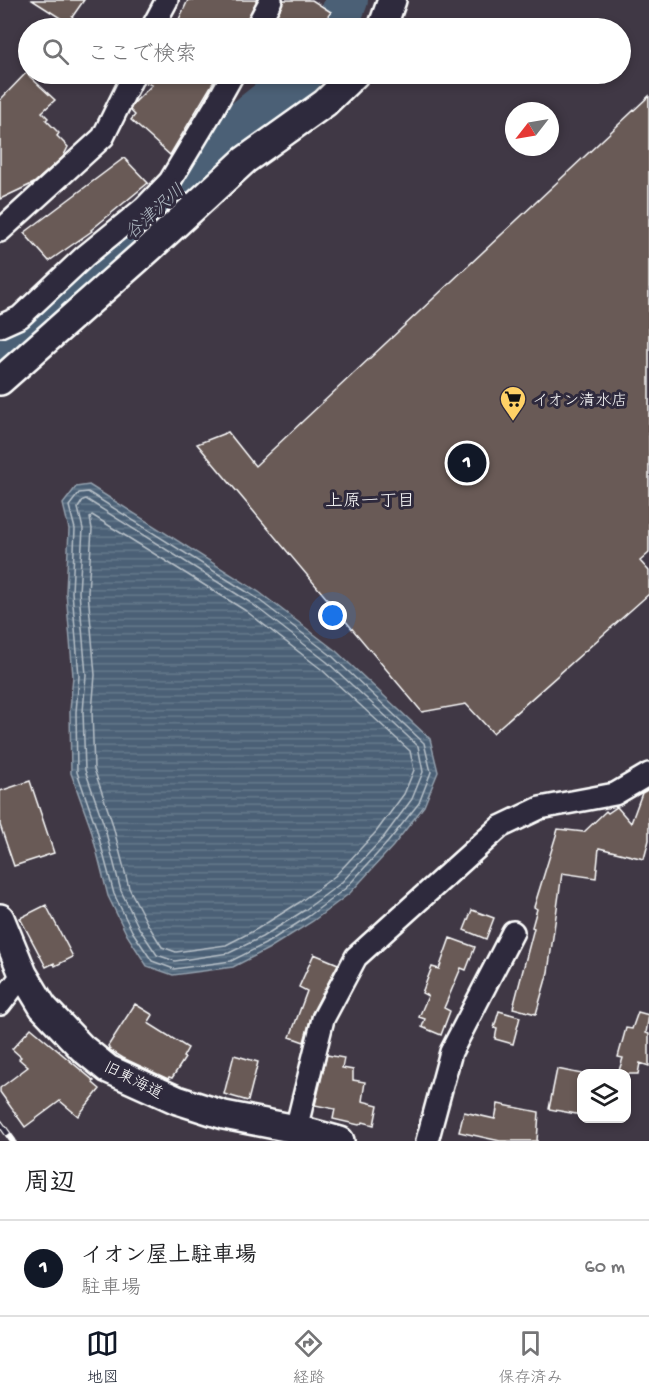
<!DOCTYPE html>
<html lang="ja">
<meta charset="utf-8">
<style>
body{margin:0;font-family:"Gochi Hand","Klee One",sans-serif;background:#f6f6f6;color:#202124}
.controls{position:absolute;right:18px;bottom:18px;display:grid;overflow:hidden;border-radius:12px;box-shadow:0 3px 9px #0003}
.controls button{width:54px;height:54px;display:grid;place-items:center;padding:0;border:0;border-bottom:2px solid #e0e0e0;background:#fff;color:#202124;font:30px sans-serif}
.compass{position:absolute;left:505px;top:102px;width:54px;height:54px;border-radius:50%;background:#fff;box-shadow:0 3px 9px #0003;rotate:239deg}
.you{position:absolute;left:333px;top:616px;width:21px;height:21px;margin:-15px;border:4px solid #fff;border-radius:50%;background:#1a73e8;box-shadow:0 0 0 9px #1a73e833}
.badge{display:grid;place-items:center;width:39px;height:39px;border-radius:50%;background:#111827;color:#fff;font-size:20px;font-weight:700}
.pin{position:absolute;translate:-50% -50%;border:3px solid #fff;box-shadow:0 2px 6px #0006}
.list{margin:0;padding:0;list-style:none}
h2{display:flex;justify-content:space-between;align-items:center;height:78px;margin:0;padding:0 24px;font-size:26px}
h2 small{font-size:20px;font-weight:400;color:#757577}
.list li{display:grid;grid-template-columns:39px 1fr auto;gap:18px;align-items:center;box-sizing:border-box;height:96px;padding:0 24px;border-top:2px solid #e0e0e0}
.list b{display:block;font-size:22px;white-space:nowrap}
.list p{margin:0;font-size:20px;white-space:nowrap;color:#757577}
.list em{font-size:20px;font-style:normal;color:#757577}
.icon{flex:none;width:33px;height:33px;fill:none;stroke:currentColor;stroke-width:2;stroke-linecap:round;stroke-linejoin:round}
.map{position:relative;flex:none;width:649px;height:1141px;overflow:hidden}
.search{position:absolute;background:#fff;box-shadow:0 3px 9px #0003;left:18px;right:18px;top:18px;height:66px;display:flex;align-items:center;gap:15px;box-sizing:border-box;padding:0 21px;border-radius:33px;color:#757577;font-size:22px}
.sheet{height:174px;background:#fff}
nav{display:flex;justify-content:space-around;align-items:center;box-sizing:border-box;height:84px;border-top:2px solid #e0e0e0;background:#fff;font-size:16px;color:#757577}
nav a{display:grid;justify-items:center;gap:3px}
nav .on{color:#111827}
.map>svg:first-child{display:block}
.water{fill:url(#water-rules);stroke:#93a0ad;stroke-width:1.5}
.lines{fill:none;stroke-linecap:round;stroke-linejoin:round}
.shore{stroke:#b7c0c8;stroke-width:1.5}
.river{stroke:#4b6176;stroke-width:42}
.building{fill:#695a57;stroke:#fff;stroke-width:1.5}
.minor-casing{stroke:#fff;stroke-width:26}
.tertiary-casing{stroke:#fff;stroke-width:32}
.minor{stroke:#2f2a3d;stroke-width:21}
.tertiary{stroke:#2f2a3d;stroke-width:27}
.rail-casing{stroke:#fff;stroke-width:7}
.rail{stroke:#2f2a3d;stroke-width:4.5;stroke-dasharray:14;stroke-linecap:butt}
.labels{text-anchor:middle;stroke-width:6;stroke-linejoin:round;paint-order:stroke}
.poi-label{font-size:16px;fill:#fff;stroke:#2f2a3d;text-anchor:start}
.street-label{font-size:16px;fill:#fff;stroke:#2f2a3d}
.water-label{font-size:18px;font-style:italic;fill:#aeb8c1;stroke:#2f2a3d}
.neighbourhood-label{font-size:18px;fill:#fff;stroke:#2f2a3d}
</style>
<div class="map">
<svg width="649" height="1141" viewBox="0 0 649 1141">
<defs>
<pattern id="water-rules" width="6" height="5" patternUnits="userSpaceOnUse" patternTransform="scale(1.5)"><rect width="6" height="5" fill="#4b6176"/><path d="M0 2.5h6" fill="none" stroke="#66798b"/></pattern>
</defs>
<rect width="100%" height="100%" fill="#403845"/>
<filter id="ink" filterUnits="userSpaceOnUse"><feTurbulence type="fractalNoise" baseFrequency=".0167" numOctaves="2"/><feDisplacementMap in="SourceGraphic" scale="12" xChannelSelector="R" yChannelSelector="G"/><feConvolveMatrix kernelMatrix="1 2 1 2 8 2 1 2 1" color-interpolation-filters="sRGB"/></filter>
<g filter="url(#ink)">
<path class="water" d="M89,485L259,592L336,651L430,739L438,772L424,806L393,846L350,893L313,921L268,949L233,967L173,975L147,966L127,935L108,896L91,829L71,773L70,711L73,676L66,592L69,529L63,504L76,487Z"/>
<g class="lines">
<path class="shore" d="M88,492L255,597L332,656L424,743L431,772L419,803L388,842L346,888L309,916L265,944L231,961L174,969L152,961L132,931L114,894L96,827L77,772L76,712L79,676L72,592L75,529L69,506L79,493Z
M86,499L251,603L327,662L418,746L423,772L412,799L383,838L341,883L305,910L262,937L229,953L175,961L157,955L139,928L121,891L104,825L85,770L83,712L86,675L79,592L83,529L78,508L83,500Z
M92,515L246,611L321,669L410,751L414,770L404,794L376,832L335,876L300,902L257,929L226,945L176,952L162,947L147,923L129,888L112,822L94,769L92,712L95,675L88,592L92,529L90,518Z"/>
<path class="river" d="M336,28L347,0
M0,340L20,330L196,173L237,126L302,74"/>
</g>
<path class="building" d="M32,0H84L68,23Z
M188,0H257L243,28H175Z
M284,0H312L331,12L320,28H270Z
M26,73L55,100L42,112L48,118L46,120L59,133L57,136L68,147L63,157L34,183L0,199V100Z
M147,74H200L214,81L170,155L131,120L135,115L130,110L133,104L152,85L144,82Z
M649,96V553L640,561L649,571V594L493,733L466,704L422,712L197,444L228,432L255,466Z
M124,158L148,183L91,230L92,231L49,261L24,233Z
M30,781L54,853L14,866L0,825V791Z
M649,789V840L644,859L599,848L596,878L562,873L548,972L536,1014L513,1008L534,928L532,927L537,909L534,907L558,829L584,832L606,811L608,813L617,807L631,823L642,793Z
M46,905L73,957L55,966L54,963L46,967L20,918Z
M472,910L494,918L486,939L464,930Z
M450,938L475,947L466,970L461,968L444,1008L450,1011L441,1035L422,1027L425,1019L419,1017L428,996L422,993L432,967L439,969Z
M314,954L338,964L312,1013L304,1042L290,1037L307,991L299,987Z
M135,1004L153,1015L148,1023L188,1048L183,1057L185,1058L172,1078L169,1077L168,1079L123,1058L110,1050L108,1046Z
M499,1011L520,1017L513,1044L495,1039L497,1029L494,1028Z
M638,1012L649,1015L646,1033L649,1034V1066L640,1063L638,1074H618L623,1058L618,1057L626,1028L632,1029Z
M31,1028L94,1081L93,1083L100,1089L78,1116L60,1101L25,1127L0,1092V1088L28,1067L19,1059L21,1057L12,1049Z
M234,1055L258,1062L248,1101L224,1094Z
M327,1055L344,1058L342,1068L353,1070V1080L365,1082L362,1101L378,1105L374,1125L363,1122L359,1125L333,1119L335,1109L315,1105Z
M557,1069L582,1074V1115L549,1109Z
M498,1104L539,1112L537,1141H500L459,1132L464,1112L495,1119Z"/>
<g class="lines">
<g class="minor-casing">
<path id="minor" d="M152,28L167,0
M256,28L271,0
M0,231L103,137L134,74
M0,326L20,317L85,256L144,208L170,181L214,108L233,74
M0,1004L23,974
M296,1129L323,1019L356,957L500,827L540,808L615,794L649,774
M427,1141L451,1052L513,932"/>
</g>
<g class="tertiary-casing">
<path id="tertiary" d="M382,28L392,0
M0,381L150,248L245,160L325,103L355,74
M0,918L23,974L43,1007L82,1048L108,1069L177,1100L224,1115L296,1129L340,1141"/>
</g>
<use href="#minor" class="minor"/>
<use href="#tertiary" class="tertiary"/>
<g class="rail-casing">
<path id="rail" d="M0,1123L13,1141"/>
</g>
<use href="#rail" class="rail"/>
</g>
</g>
<defs>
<g id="supermarket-pin" transform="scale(1.35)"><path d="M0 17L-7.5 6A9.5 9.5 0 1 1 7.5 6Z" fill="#ffd166" stroke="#2f2a3d"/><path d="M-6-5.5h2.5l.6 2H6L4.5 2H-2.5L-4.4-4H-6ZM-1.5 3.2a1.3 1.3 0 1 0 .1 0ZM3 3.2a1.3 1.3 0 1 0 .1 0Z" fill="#111"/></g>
</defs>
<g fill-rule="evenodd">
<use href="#supermarket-pin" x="513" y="399"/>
</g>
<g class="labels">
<g class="poi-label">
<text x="532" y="405">イオン清水店</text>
</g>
<g class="street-label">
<text transform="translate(134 1079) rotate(27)" y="6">旧東海道</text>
</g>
<g class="water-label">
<text transform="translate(154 211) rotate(-42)" y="6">谷津沢川</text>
</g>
<g class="neighbourhood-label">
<text x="370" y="506">上原一丁目</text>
</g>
</g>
</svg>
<div class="controls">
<button><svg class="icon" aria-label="layers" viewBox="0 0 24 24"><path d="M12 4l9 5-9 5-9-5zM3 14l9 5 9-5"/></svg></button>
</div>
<svg class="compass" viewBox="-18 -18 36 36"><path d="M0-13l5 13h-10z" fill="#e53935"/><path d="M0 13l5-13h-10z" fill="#757577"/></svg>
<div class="you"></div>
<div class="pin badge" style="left:467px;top:463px">1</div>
<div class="search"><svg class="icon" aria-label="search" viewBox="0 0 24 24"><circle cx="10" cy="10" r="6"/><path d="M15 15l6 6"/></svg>ここで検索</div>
</div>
<section class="sheet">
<h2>周辺<small></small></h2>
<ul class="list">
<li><span class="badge">1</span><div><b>イオン屋上駐車場</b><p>駐車場</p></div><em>60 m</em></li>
</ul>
</section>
<nav>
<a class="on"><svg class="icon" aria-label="map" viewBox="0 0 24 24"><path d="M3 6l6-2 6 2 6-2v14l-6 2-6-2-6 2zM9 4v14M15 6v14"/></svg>地図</a>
<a><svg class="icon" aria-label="directions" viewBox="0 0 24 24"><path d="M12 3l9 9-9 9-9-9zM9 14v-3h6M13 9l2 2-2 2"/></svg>経路</a>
<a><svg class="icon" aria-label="saved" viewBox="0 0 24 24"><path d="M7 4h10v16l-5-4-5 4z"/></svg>保存済み</a>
</nav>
